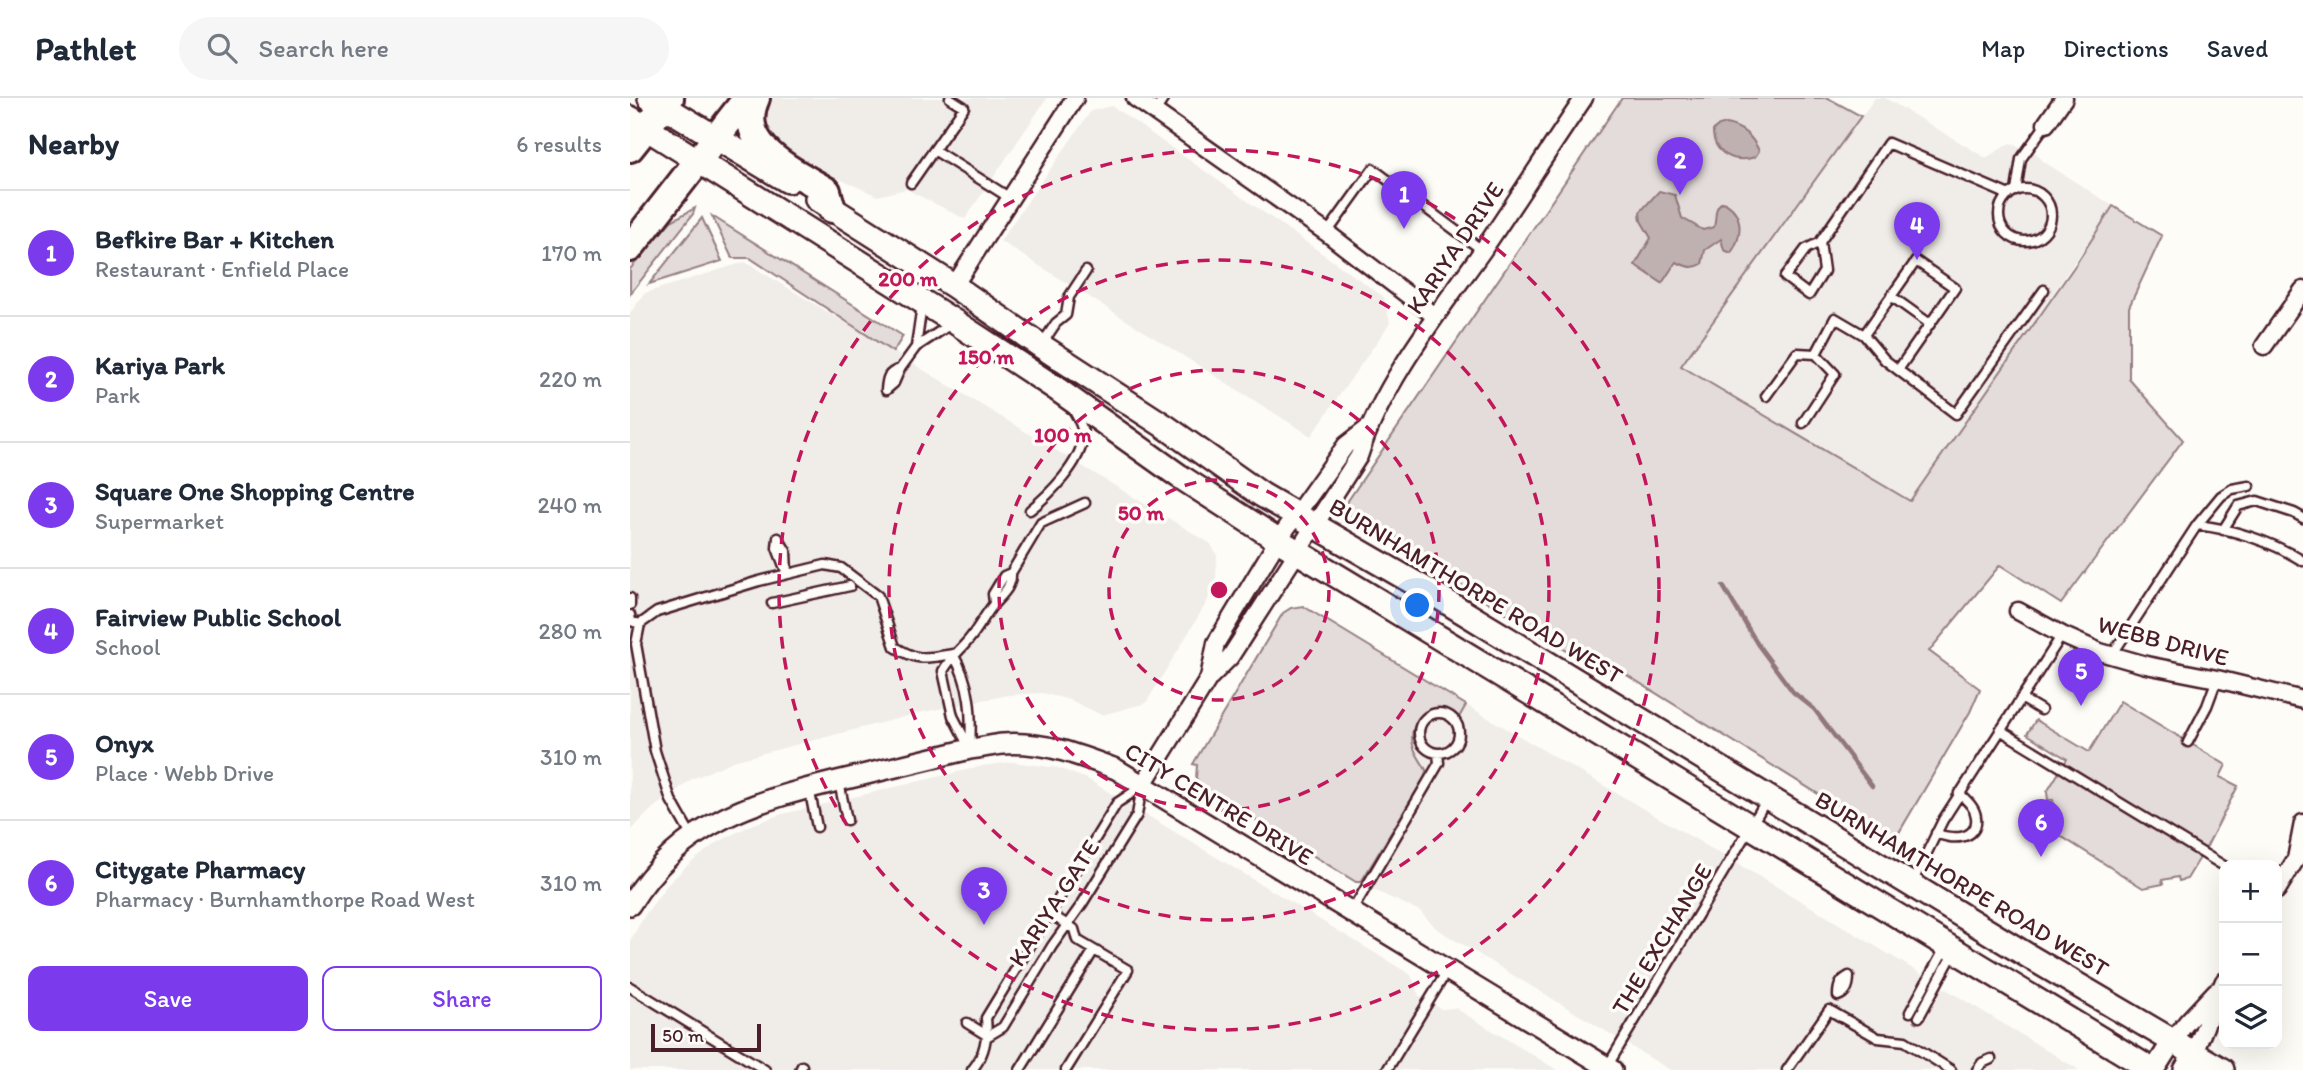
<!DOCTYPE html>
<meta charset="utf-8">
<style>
body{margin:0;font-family:Itim,sans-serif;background:#f6f6f7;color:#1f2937}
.controls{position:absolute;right:21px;bottom:21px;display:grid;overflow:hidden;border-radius:14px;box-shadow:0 7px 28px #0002}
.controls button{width:63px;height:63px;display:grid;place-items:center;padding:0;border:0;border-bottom:2px solid #e0e1e3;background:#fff;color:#1f2937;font:35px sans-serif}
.scale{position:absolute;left:21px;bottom:18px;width:110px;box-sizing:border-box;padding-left:7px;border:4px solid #4a1f2b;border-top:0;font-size:19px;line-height:24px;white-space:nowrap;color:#4a1f2b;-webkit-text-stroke:5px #fdfcf7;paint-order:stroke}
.you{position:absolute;left:788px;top:508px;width:24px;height:24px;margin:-18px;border:5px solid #fff;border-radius:50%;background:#1a73e8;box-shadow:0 0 0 10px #1a73e833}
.badge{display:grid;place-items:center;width:46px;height:46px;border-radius:50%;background:#7c3aed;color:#fff;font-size:23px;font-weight:700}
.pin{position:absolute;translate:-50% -58px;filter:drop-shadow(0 2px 4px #0008)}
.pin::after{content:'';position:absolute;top:37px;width:24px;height:21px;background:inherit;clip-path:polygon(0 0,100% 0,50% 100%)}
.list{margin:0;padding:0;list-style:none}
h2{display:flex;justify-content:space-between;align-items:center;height:91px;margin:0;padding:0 28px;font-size:30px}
h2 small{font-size:23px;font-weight:400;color:#747a83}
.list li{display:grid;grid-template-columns:46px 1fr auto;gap:21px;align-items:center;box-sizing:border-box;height:126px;padding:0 28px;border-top:2px solid #e0e1e3}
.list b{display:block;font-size:26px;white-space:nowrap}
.list p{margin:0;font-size:23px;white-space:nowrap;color:#747a83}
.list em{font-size:23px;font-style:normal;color:#747a83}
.actions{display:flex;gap:14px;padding:21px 28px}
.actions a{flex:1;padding:16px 0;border:2px solid #7c3aed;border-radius:14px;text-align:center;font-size:24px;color:#7c3aed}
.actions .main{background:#7c3aed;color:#fff}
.icon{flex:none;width:38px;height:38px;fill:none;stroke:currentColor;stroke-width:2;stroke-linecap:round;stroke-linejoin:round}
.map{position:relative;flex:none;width:1673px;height:972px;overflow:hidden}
header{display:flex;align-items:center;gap:42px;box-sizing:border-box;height:98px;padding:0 35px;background:#fff;border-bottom:2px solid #e0e1e3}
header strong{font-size:33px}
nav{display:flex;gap:38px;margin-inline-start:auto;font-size:24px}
.search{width:490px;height:63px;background:#f6f6f7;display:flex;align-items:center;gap:18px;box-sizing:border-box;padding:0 24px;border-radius:38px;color:#747a83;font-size:26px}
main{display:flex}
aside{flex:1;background:#fff}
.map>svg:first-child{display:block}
.built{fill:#f0ece8}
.green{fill:#e3dcda;stroke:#967e82;stroke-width:2}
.water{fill:#c0b1b1;stroke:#91777b;stroke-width:2}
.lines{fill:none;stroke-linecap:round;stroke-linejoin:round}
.stream{stroke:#91777b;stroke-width:4.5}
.service-casing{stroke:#4a1f2b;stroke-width:13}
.minor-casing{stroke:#4a1f2b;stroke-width:21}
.tertiary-casing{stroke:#4a1f2b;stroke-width:24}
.secondary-casing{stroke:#4a1f2b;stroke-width:28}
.primary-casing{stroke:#4a1f2b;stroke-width:32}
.service{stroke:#fdfcf7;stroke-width:8}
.minor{stroke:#fdfcf7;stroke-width:16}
.tertiary{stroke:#fdfcf7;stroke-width:19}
.secondary{stroke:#fdfcf7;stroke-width:23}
.primary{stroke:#fdfcf7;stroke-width:26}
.ring{fill:none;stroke:#c2185b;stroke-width:3.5;stroke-dasharray:12 9}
.labels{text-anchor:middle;stroke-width:7;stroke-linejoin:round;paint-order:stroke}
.street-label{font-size:24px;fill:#4a1f2b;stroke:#fdfcf7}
.centre{fill:#c2185b;stroke:#fdfcf7;stroke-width:3.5}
.ring-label{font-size:21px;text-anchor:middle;font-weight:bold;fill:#c2185b;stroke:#fdfcf7;stroke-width:7;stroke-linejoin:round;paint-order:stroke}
</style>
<header>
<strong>Pathlet</strong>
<div class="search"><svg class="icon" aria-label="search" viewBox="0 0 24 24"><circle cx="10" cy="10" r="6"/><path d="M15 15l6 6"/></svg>Search here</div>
<nav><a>Map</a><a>Directions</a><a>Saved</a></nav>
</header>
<main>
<aside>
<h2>Nearby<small>6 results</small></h2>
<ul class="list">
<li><span class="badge">1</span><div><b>Befkire Bar + Kitchen</b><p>Restaurant · Enfield Place</p></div><em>170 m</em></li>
<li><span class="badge">2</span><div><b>Kariya Park</b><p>Park</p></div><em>220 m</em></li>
<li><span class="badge">3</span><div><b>Square One Shopping Centre</b><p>Supermarket</p></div><em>240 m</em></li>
<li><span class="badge">4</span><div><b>Fairview Public School</b><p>School</p></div><em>280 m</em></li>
<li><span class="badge">5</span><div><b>Onyx</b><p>Place · Webb Drive</p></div><em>310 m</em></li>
<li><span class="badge">6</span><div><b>Citygate Pharmacy</b><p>Pharmacy · Burnhamthorpe Road West</p></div><em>310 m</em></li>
</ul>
<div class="actions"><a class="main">Save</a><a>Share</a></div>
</aside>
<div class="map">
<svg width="1673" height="972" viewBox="0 0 1673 972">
<rect width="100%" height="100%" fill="#fdfcf7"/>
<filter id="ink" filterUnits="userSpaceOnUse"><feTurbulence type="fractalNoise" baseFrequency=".0143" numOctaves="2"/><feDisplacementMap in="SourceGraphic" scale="14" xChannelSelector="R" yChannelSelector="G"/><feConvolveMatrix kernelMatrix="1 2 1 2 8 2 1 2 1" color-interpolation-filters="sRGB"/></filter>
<g filter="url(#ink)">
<path class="built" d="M142,0H417L335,121L276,91L248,98L162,60L137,38L134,17Z
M1245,0H1255L1356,60L1380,45L1406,55L1414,64L1483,108L1281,403L1050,268Z
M482,8L754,199L760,225L681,338L370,143L461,13Z
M115,164L581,446L587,458L586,479L577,504L516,605L472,617L440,602L412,595L378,597L293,614L103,663L62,681L23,710L0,733V215L15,195Z
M836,607L1181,809L1449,972H1040L807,831L790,813L726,784H731L795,679L784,650V632L788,624L793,619L802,617H812L828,621Z
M382,664L428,670L457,681L781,877L789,898L811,911L825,910L927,972H0V843L15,817L37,787L58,767L85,746L119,728L149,717L353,668Z"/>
<path class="green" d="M992,0H1198L1231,18L1051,268L1280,403L1446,166L1483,108L1532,138L1499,209V281L1553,342L1431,506L1370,467L1299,553L1350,591L1340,614L1264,743L995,576L958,566L806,472L772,442L746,428L731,424L718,416L713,410Z
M65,110L63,116L0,196V171L41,123Z
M82,118L273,238L263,254L120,160H102Z
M72,120L92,163L19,186Z
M673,508L836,607L828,621C806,614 777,616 783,647C785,656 792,664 796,672L795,679L731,784H726L572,689L566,680L567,667L563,666L653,515L661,510Z
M1490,603L1596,667L1590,679L1608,688L1577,748L1557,781L1549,783L1548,779L1532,782L1533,786L1513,790L1426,735L1422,719L1426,717L1423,702H1418L1417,694L1437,661L1397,636L1406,622L1459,654Z"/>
<path class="water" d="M1096,26C1112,29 1123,39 1129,53L1125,59C1104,66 1083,55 1083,33L1086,29Z
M1029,93L1045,97L1052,120L1073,132L1084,129C1087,119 1083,109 1093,104C1114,114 1113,138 1101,155L1094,152L1091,141L1075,152L1072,166C1062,172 1056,168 1046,164L1032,185L1005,167L1021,140L1011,123L1010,114Z"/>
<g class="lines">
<path class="stream" d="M1093,488L1128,547L1163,594L1184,611L1242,688"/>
<g class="service-casing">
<path id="service" d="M525,14L534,0
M304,52L380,100
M281,85L334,9L320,0
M1369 117a26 26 0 1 1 52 0a26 26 0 1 1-52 0Z
M1386,93L1391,61L1416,26
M697,135L743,71L852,152
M1190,144L1194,173L1179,197L1155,179L1176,151L1190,144L1258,45L1379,97
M1261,198L1300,226
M1234,237L1286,163L1325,190L1268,272
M412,246L426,225L436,217L439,199L456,173
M286,249L321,226
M256,292L264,285L270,271L286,249L292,207
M256,292C257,279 258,275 270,271
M1136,298L1167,255L1186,256L1205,220L1234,237L1255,262L1326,316L1414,192
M1173,325L1205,276L1186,256
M400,412C420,396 451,365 453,339C454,331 448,320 444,313
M1567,427C1603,431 1643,444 1673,463
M1593,432L1608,408L1627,403L1664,415L1673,420
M148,440L156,453L157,476
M148,440L147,450L156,473
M0,500V507
M142,505L220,488
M364,505L363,496L374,478L381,475L411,425L455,405
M0,517L1,523L10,526
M323,556C341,587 342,615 340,651
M1482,557L1567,427L1591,398L1602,391L1619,388
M1391,600L1411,612
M789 635a20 20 0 1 1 40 0a20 20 0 1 1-40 0Z
M1370,632L1594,768
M1558,644L1577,608L1587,581
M340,651L323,618L313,573C322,557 331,552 341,539C349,529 355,517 363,507C371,497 382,490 381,475
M209,684L217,722
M179,690L187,729
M1306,735C1320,742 1349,743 1346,719C1345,709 1336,702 1329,695
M62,739L41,702L25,653L6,546L10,526L27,514L129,483L195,467L211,470L248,498L265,549C289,564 296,560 323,556
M1283,783L1313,722L1432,537
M722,813L809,665L808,655
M420,816L444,831L447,842L498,872L436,972
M1219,878C1219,888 1217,895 1208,898C1208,888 1210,883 1219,878Z
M0,889L135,972
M1280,914L1315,850
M1289,919L1324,854
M337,925L358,938
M358,938L373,929L422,848L452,806L507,717L512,688
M977,969L1137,701
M170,972L172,968
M342,972C355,957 358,940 356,920L487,705L511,689
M390,972L464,852
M757,972L817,873
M1157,972L1199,912L1248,940L1275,943L1321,972
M1347,972L1352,965L1361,961"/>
</g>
<g class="minor-casing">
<path id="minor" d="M505,0L697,135L805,218
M1416,26L1434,0
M324,188L445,0
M1634,248L1673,192
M1388,513L1432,537L1470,554L1516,567L1587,581L1673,602
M579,580L586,545L648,442L716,347L738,330
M512,688L579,580L600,559L729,358C752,286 809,214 853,152C887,102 920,50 954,0
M1666,761L1673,725
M1647,792L1666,761L1673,756
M1543,942L1557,924L1586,893
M1564,955L1594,883"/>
</g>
<g class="tertiary-casing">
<path id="tertiary" d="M0,807C53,721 128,702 220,680C260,670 300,661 340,651C351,650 362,647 373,646C413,643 449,657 486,671L982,972
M1524,972L1543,942
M1554,972L1564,955"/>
</g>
<g class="secondary-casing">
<path id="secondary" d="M20,0L158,83
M0,20L325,224L424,289L549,378L648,442L1522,972
M187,101L324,188L411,248L536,329L632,397L807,498L1400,859L1592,972"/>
</g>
<g class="primary-casing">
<path id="primary" d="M126,0C104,48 164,73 197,93L202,111
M0,50L40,0
M0,150L117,0"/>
</g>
<use href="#service" class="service"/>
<use href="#minor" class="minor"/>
<use href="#tertiary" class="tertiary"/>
<use href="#secondary" class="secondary"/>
<use href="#primary" class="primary"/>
</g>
</g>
<g class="ring">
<circle cx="589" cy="492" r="110"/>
<circle cx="589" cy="492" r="220"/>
<circle cx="589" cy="492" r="330"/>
<circle cx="589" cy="492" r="440"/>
</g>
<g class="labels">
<g class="street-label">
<text transform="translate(825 150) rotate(-56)" y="8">KARIYA DRIVE</text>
<text transform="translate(846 493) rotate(31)" y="8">BURNHAMTHORPE ROAD WEST</text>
<text transform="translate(1533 543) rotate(15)" y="8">WEBB DRIVE</text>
<text transform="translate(589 706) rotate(31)" y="8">CITY CENTRE DRIVE</text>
<text transform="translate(1332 786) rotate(31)" y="8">BURNHAMTHORPE ROAD WEST</text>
<text transform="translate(424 805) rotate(-57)" y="8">KARIYA GATE</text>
<text transform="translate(1032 841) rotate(-59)" y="8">THE EXCHANGE</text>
</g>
</g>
<circle cx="589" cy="492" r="10" class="centre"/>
<g class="ring-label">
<text x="278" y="188">200 m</text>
<text x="356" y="266">150 m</text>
<text x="433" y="344">100 m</text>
<text x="511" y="422">50 m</text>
</g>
</svg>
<div class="controls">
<button>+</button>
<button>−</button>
<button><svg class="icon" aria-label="layers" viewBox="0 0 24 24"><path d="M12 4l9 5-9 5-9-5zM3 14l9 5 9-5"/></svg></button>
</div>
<div class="scale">50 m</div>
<div class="you"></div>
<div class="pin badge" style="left:774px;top:131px">1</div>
<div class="pin badge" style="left:1050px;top:97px">2</div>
<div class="pin badge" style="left:354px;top:827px">3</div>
<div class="pin badge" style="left:1287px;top:162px">4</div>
<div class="pin badge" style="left:1451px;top:608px">5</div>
<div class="pin badge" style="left:1411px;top:759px">6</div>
</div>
</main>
